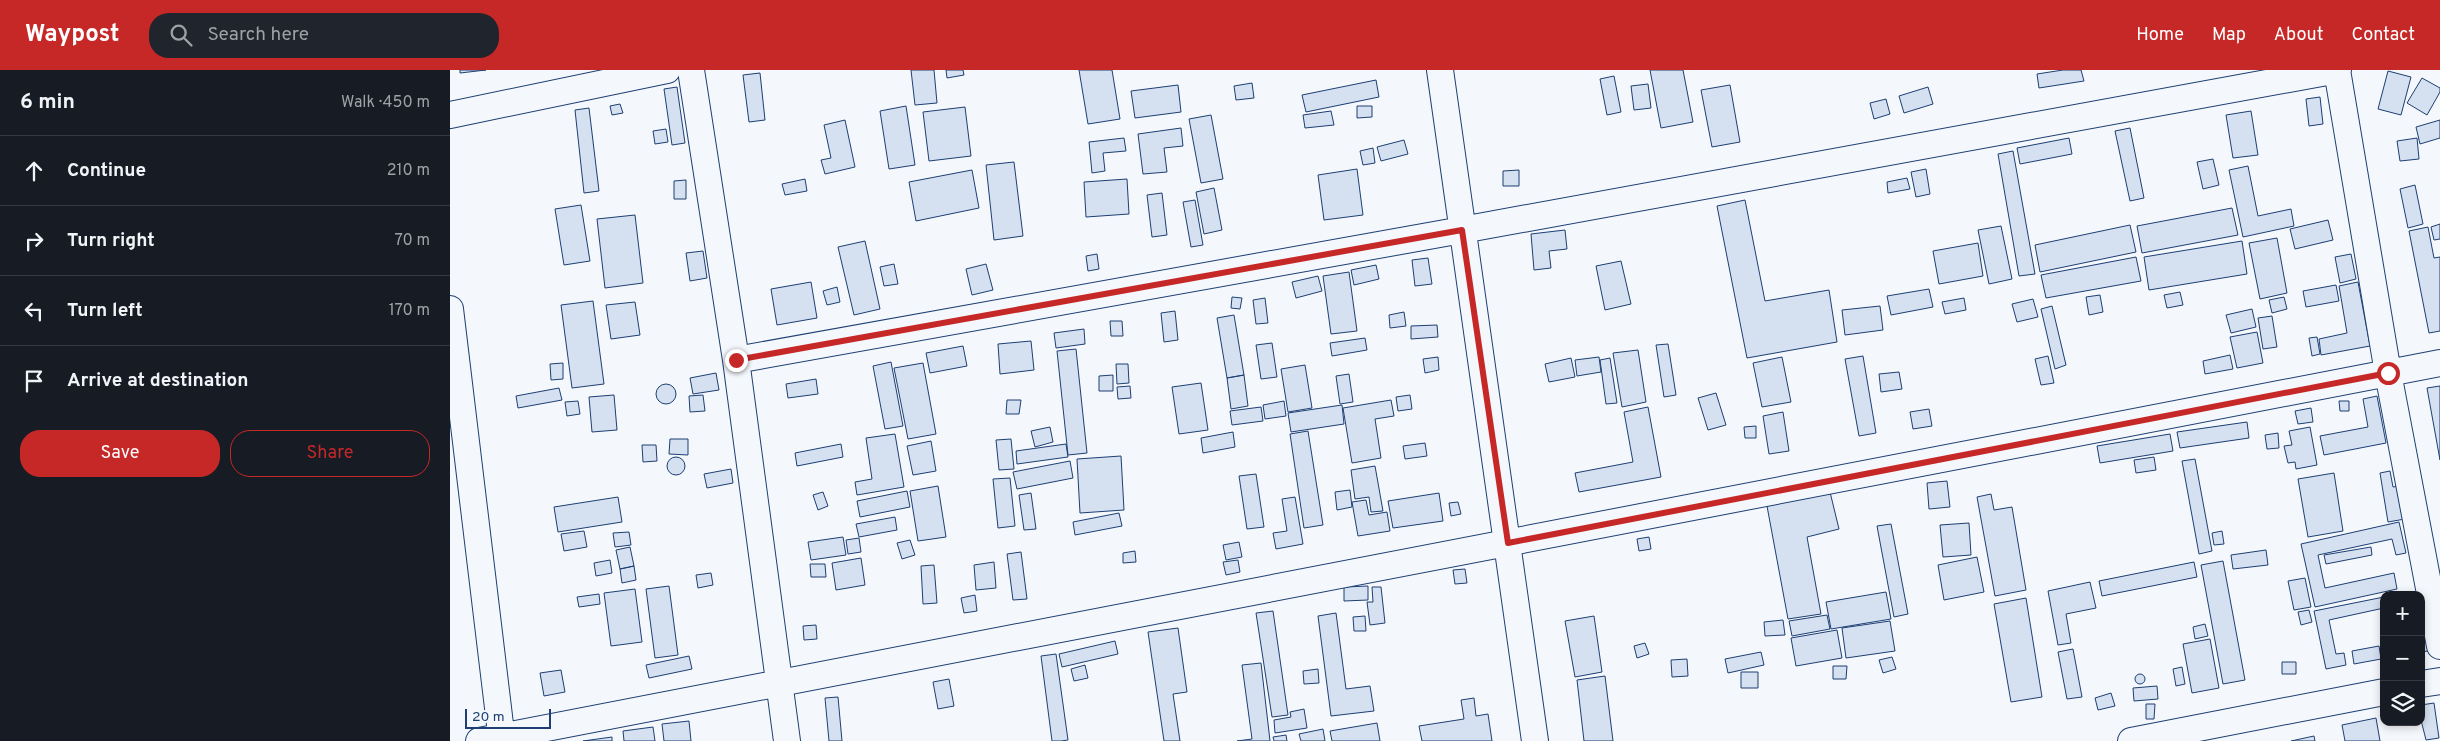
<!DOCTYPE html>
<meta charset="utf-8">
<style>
body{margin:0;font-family:Overpass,sans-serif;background:#20242c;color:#f1f3f6}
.controls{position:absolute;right:15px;bottom:15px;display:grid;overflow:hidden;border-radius:10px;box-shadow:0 2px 8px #0003}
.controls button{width:45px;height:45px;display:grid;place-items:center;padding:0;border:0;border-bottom:1px solid #363941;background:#171b24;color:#f1f3f6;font:25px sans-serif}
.scale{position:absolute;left:15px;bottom:12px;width:86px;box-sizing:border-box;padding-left:5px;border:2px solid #1d3f73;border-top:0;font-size:14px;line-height:18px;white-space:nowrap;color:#1d3f73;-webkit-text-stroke:4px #f4f7fb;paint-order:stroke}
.stop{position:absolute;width:15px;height:15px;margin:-11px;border:4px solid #c62828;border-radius:50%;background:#fff}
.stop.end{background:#c62828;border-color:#fff;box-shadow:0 1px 5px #0008}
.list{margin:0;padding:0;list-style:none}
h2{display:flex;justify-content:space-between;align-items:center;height:65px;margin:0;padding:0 20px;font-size:21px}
h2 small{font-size:16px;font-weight:400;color:#9ea1a6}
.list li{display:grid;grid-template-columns:32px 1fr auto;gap:15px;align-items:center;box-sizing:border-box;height:70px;padding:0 20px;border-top:1px solid #363941}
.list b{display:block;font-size:19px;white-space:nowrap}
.list em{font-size:16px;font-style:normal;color:#9ea1a6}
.actions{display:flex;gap:10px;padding:15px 20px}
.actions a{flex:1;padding:11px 0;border:1px solid #c62828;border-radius:20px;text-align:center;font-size:18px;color:#c62828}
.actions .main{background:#c62828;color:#fff}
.icon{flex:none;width:28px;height:28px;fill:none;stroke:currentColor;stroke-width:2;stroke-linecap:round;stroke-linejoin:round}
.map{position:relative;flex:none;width:1990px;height:671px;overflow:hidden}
header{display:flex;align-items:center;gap:30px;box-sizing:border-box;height:70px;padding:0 25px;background:#c62828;color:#fff}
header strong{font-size:24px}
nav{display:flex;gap:28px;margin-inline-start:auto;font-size:18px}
.search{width:350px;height:45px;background:#20242c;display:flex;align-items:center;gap:12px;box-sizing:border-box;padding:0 18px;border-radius:20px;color:#9ea1a6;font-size:19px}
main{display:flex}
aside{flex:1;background:#171b24}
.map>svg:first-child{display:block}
.building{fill:#d5e0f0;stroke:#1d3f73}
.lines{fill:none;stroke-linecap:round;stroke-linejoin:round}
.street-casing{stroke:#1d3f73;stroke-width:28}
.street{stroke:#f4f7fb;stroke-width:26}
.route{stroke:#c62828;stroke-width:6}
</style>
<header>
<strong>Waypost</strong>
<div class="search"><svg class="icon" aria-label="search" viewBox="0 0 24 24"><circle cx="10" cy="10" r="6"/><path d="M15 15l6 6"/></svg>Search here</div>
<nav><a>Home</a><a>Map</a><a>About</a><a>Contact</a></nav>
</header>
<main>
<aside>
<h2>6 min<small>Walk · 450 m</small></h2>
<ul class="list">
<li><svg class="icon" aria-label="ahead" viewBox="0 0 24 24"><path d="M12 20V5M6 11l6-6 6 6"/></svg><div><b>Continue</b></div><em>210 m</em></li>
<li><svg class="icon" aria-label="right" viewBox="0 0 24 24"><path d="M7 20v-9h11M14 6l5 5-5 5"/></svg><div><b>Turn right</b></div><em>70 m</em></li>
<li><svg class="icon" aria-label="left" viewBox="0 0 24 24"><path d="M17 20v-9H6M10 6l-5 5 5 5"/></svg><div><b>Turn left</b></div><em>170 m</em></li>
<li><svg class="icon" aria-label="arrive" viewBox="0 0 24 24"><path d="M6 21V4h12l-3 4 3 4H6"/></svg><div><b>Arrive at destination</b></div></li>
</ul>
<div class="actions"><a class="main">Save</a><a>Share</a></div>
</aside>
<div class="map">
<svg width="1990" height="671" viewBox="0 0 1990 671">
<rect width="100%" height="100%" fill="#f4f7fb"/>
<path class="building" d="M10,0H36L10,3Z
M461,0H484L487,33L465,35Z
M496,0H513L514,5L497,8Z
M629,0H662L670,49L638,54Z
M1200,0H1233L1243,52L1211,58Z
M1613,0H1631L1634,11L1589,18L1587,4Z
M1938,1L1961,7L1951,45L1928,39Z
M310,3L315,50L299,52L293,5Z
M1164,6L1171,42L1157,45L1150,9Z
M1972,8L1990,18V22L1977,45L1957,33Z
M926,10L929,27L856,42L852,25Z
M802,13L804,28L786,30L784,16Z
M1198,14L1201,38L1184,40L1181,16Z
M728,15L731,42L685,48L681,21Z
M1280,15L1290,72L1262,77L1251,20Z
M227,17L235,73L222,75L214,19Z
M1478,17L1483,34L1454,43L1449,26Z
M1870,27L1873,54L1859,56L1856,29Z
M1436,29L1440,44L1424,49L1420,33Z
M170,34L173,43L162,45L160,36Z
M456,36L465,95L439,99L430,41Z
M907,36H922V47L907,48Z
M515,37L521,86L479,91L473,42Z
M139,38L149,121L134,123L125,40Z
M881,41L884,55L855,58L853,45Z
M1801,41L1808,85L1783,88L1776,45Z
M761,45L773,109L751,113L739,49Z
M395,50L405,97L375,104L371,90L381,88L374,55Z
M1990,50V68L1970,74L1966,57Z
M731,58L733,76L714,78L717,102L693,104L688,64Z
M1680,58L1694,128L1680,131L1665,61Z
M216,59L218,72L205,74L203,61Z
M674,68L676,81L653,83L655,101L642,103L639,72Z
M1619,68L1622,84L1570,94L1567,78Z
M1967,68L1969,89L1950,91L1947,71Z
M954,70L958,84L931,91L927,77Z
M923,78L925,93L913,95L910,81Z
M1563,81L1585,204L1569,206L1548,84Z
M1763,89L1769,115L1753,119L1747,92Z
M564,92L573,166L544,170L536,95Z
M1798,96L1808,146L1841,139L1844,156L1793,167L1779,100Z
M907,99L913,145L874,150L868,105Z
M1476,99L1480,124L1466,127L1461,102Z
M522,100L529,138L466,151L459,112Z
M1069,100V116H1053V101Z
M1457,108L1460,119L1438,123L1437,112Z
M355,109L357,121L335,125L332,114Z
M677,109L679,144L636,147L634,112Z
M236,110V129H224V111Z
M1965,115L1973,154L1958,158L1950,119Z
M764,118L772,160L754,164L746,122Z
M712,123L717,165L702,167L697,125Z
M745,130L753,175L741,177L733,132Z
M1295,130L1315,231L1379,220L1387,272L1297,288L1267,136Z
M131,135L140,191L114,195L105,139Z
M1782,138L1788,165L1692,183L1687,156Z
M185,145L193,213L155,218L147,149Z
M1878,150L1883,170L1845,179L1840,159Z
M1990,154V169L1984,170L1981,157Z
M1680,155L1686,182L1590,202L1585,175Z
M1551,156L1562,209L1539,214L1528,160Z
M1978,157L1984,188L1990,187V261L1979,263L1959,161Z
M1115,160L1117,179L1099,181L1101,198L1084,200L1081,164Z
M1827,168L1837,223L1810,229L1799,173Z
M415,171L430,239L404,245L388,177Z
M1792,171L1797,204L1699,220L1694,187Z
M1528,173L1533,206L1489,214L1483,181Z
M253,181L257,208L240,211L236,183Z
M647,184L649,199L638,201L636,186Z
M1901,184L1906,209L1890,213L1885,187Z
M1686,187L1691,211L1596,228L1591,205Z
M978,188L982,214L965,216L962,190Z
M1171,191L1181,234L1155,240L1146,196Z
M444,194L448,214L434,216L430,197Z
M536,194L543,220L522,225L516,199Z
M926,195L929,209L904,215L901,200Z
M899,202L907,261L881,264L873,206Z
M868,206L872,221L846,228L842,212Z
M361,212L367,248L327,255L321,219Z
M1908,212L1920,276L1871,285L1869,269L1897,263L1889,216Z
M1886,215L1889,231L1856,237L1853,221Z
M387,217L390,232L377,235L373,221Z
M1479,219L1483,237L1441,245L1437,226Z
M1730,222L1733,235L1717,238L1714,225Z
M1650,225L1653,242L1639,245L1636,227Z
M782,227L792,228L790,239L781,238Z
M1834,227L1837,239L1822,243L1819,230Z
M815,228L818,253L806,254L803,230Z
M1514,228L1516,240L1495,244L1492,232Z
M1583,229L1588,247L1567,252L1562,234Z
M143,231L154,314L122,318L111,235Z
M185,232L190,265L161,269L156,235Z
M1430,236L1433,260L1395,265L1392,240Z
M1602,236L1616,295L1605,299L1591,239Z
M1802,239L1806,257L1781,263L1776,245Z
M725,241L728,270L714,272L711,243Z
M954,242L956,256L940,258L939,245Z
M784,245L794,305L777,308L767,248Z
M1822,246L1827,277L1813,279L1808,248Z
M660,251H672L673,266H661Z
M987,255L988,267L961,269V256Z
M634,259L635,274L606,278L604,263Z
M1807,262L1813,293L1787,298L1780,267Z
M1867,267L1870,284L1862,286L1859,268Z
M915,268L917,280L882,286L880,273Z
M581,271L584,300L550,304L548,274Z
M822,273L827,307L811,309L806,275Z
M1218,274L1226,325L1214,327L1206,275Z
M513,276L517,296L480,303L476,283Z
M626,279L637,383L618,385L607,281Z
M1188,280L1196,332L1172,337L1163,283Z
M1780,285L1783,299L1755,304L1753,291Z
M1413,286L1426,363L1409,366L1395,289Z
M1598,286L1604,313L1591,315L1585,289Z
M988,287L989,300L975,303L973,289Z
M1149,287L1151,302L1127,306L1125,290Z
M1332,287L1341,332L1312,337L1303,293Z
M1121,288L1125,307L1099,312L1095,294Z
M1160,288L1167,333L1156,334L1150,290Z
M441,292L453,356L435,359L423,296Z
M113,293V309L101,310L100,294Z
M473,293L486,364L458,369L444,298Z
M666,294H678L679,313L667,314Z
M855,295L862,338L838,342L831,299Z
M1449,302L1452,319L1431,322L1429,304Z
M266,303L269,320L243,324L240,308Z
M899,304L903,332L890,334L886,306Z
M663,305V321H649V306Z
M794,305L798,336L781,339L777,308Z
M366,309L368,324L338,328L336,314Z
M751,313L758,360L729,364L722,317Z
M206 324a10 10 0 1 1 20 0a10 10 0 1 1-20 0Z
M680,316L681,328L668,329L667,317Z
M1990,316V390L1977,318Z
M109,318L112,330L68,338L66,326Z
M1266,323L1276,355L1258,360L1248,328Z
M164,325L167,360L142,362L139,327Z
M253,325L255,341L240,342L239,326Z
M960,325L962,339L948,341L946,327Z
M1927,326L1936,373L1874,385L1870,366L1918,357L1913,329Z
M557,330H571L569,344H556Z
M941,330L944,346L925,349L931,388L902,393L893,338Z
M128,331L130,344L117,346L115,332Z
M834,331L836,346L815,349L813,335Z
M1889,331H1899V341H1890Z
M892,335L894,354L841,362L838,343Z
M811,337L813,351L782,355L780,341Z
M1198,337L1211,407L1129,422L1125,403L1183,392L1174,342Z
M1861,338L1863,352L1848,354L1845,341Z
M1479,339L1482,356L1463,359L1460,342Z
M1333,342L1339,381L1319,384L1313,346Z
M1797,352L1799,368L1730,378L1727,362Z
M1306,356V368H1295L1294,357Z
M600,357L603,372L585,377L581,361Z
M1860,357L1867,395L1846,399L1845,392L1838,393L1834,376L1842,375L1839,361Z
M858,361L873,455L854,458L840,364Z
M783,362L785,377L753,383L751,368Z
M1828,363L1829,378L1817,379L1815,365Z
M445,364L454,417L407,425L405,412L422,409L416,368Z
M1720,364L1723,381L1650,393L1647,376Z
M220,369H238V385L219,384Z
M561,369L564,399L549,400L546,370Z
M481,371L486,401L463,405L457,376Z
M975,373L977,386L955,389L953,376Z
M391,374L393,387L347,396L345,383Z
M616,374L618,387L567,394L566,381Z
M192,375H206L207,391L193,392Z
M671,386L674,440L630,443L627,389Z
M1704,387L1706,400L1686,403L1684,390Z
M217 396a9 9 0 1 1 18 0a9 9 0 1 1-18 0Z
M1745,389L1762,481L1749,484L1732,391Z
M620,391L623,408L567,419L563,402Z
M925,396L933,441L921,442L919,427L905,429L901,400Z
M281,399L283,413L257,418L254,404Z
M1940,401L1943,417L1949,416L1955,449L1938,452L1930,403Z
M1884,403L1893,461L1858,467L1848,409Z
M806,404L814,457L797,459L789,406Z
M560,408L565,456L548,458L543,409Z
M1497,411L1500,437L1479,439L1477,413Z
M488,416L496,467L468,471L460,421Z
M900,420L902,437L887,440L885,422Z
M457,421L460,437L410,447L407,431Z
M373,422L378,436L368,440L363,425Z
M1380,422L1389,459L1357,467L1371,544L1338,549L1317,436Z
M581,423L586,459L574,460L569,425Z
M989,423L993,451L943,458L938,431Z
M1541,424L1544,440L1562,437L1576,520L1545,526L1527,427Z
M168,427L172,452L108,462L104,437Z
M845,427L853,474L826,479L823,463L837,461L832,429Z
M916,430L919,445L937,442L940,461L908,466L902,432Z
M1008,432L1011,444L1001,446L999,433Z
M669,443L672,456L625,465L623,452Z
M445,447L447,460L409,467L406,454Z
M1949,452L1956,483L1946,485L1942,469L1868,485L1875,518L1944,503L1947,519L1865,537L1851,474Z
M1519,453L1521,485L1493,487L1490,455Z
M1441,454L1458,544L1444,547L1427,456Z
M134,461L137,477L114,481L111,464Z
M1772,461L1774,474L1764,475L1762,463Z
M179,462L181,475L165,477L163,463Z
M393,467L396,485L361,490L358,472Z
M1199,467L1201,479L1189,481L1187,469Z
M409,468L411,482L398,484L396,470Z
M460,470L465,485L452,489L447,473Z
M789,472L792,487L776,490L773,475Z
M180,477L184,496L170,499L166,480Z
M1921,477L1922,485L1876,494L1874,485Z
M1816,480L1818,495L1783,499L1781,485Z
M685,481L686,492L673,493V483Z
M571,482L577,529L563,530L557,484Z
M1527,487L1534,522L1494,530L1488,495Z
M411,488L415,515L386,520L382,493Z
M160,490L162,503L146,506L144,493Z
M788,490L790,502L776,505L773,492Z
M1773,491L1795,610L1773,614L1751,495Z
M544,492L546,518L526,520L524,495Z
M1744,492L1747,507L1652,526L1649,511Z
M360,494H375L376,507H361Z
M484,495L487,533L473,534L471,496Z
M184,496L186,510L172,513L170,499Z
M1015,499L1017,513L1005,514L1003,500Z
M261,503L263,515L248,518L246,505Z
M1855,508L1861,537L1844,540L1838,511Z
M1640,512L1646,538L1616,544L1621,573L1608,575L1598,521Z
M219,516L228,585L205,588L196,519Z
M918,516V530L894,531V517Z
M922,517H931L935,553L920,555L917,532H923Z
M185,519L192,572L161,576L154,523Z
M1436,522L1441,549L1381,559L1376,532Z
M149,524L150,534L129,537L127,527Z
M525,525L527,541L514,543L511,528Z
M1934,527V538L1879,550L1886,584L1894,583L1896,595L1876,599L1864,541Z
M1576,528L1592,627L1561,632L1544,534Z
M1859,540L1862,552L1851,555L1848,542Z
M823,541L838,645L822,647L806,543Z
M886,543L896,619L920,616L924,641L881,646L868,546Z
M1377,545L1380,559L1342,566L1339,551Z
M915,546L916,561H904L903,547Z
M1144,546L1152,602L1125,607L1115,551Z
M1333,550L1335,565L1315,566L1314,552Z
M1440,551L1445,581L1396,588L1392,558Z
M1755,554L1758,566L1745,569L1743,557Z
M366,555L367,569L354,570L353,556Z
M728,558L737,622L723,624L730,671H714L698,562Z
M1387,560L1392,588L1346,596L1341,568Z
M1975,565L1978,581L1971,582V566Z
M1760,569L1769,618L1742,623L1733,574Z
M665,571L668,584L612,597L609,584Z
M1195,573L1199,584L1187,588L1184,576Z
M1929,576L1931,589L1904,594L1902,581Z
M1623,579L1632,627L1617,629L1608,582Z
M1311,582L1314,595L1278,603L1275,589Z
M606,584L618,670L611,671H602L591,586Z
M239,586L242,599L199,608L196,595Z
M1442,587L1446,599L1433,603L1429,590Z
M1237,589L1238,606L1222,607L1221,590Z
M1832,592H1846V604H1832Z
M811,593L820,671H787L802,669L792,595Z
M635,595L638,608L624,611L621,599Z
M1383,596H1397L1396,609H1383Z
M1732,597L1735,614L1726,616L1723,599Z
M868,599L869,613L854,614L853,601Z
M111,600L115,622L94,626L90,603Z
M1291,602H1308V618H1291Z
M1685 609a5 5 0 1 1 10 0a5 5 0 1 1-10 0Z
M1155,606L1163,671H1134L1127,610Z
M499,609L504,636L488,639L483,612Z
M1707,616L1708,629L1684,631L1683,618Z
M1661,623L1665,636L1648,640L1645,628Z
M388,627L392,671H379L375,628Z
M1024,628L1026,646L1038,644L1042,671H972L969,656L1014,649L1011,630Z
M1984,633L1989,668L1976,670L1971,650V635Z
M1696,634H1705L1704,649H1696Z
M854,639L857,658L825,663L824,650L841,647L840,642Z
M1926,648L1930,671H1895L1892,655Z
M239,651L241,671H214L212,654Z
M927,653L930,671H882L880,661Z
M203,657L205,671H174L173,661Z
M873,659L875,671H851L849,664Z
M836,665L837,671H824L823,667Z
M1864,666L1865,671H1841Z
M162,667V671H133Z"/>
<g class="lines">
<g class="street-casing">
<path id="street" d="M241,0L286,290L337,671
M990,0L1085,671
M1887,0L1938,303L1990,576
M0,45L217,0
M0,239L52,671
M286,290L1012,160L1888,0
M1971,614L1990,611
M29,671L1990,293
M1681,671L1934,622"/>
</g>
<use href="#street" class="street"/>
</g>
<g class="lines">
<path class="route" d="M286,290L1012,160L1058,473L1938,303"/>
</g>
</svg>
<div class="controls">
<button>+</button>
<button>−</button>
<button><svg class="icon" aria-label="layers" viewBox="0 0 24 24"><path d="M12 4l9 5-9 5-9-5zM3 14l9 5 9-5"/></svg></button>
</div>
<div class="scale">20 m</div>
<div class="stop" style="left:1938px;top:303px"></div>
<div class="stop end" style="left:286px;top:290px"></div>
</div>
</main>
